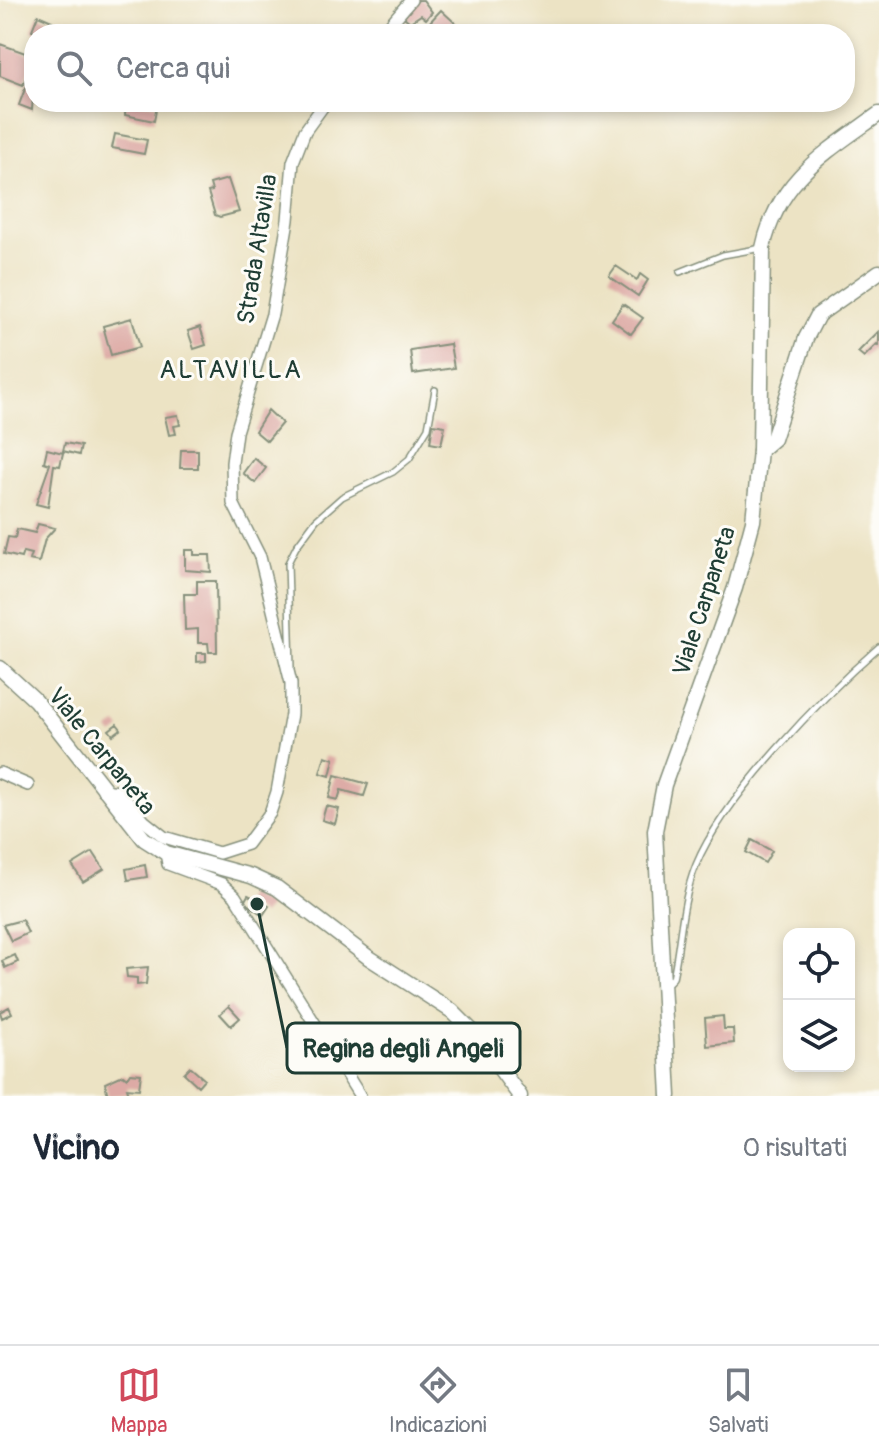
<!DOCTYPE html>
<html lang="it">
<style>
body{margin:0;font-family:Pangolin,sans-serif;background:#f2f2f3;color:#1f2937}
.controls{position:absolute;right:24px;bottom:24px;display:grid;overflow:hidden;border-radius:16px;box-shadow:0 4px 12px #0003}
.controls button{width:72px;height:72px;display:grid;place-items:center;padding:0;border:0;border-bottom:2px solid #e0e1e3;background:#fff;color:#1f2937;font:40px sans-serif}
.list{margin:0;padding:0;list-style:none}
h2{display:flex;justify-content:space-between;align-items:center;height:104px;margin:0;padding:0 32px;font-size:34px}
h2 small{font-size:26px;font-weight:400;color:#747a83}
.icon{flex:none;width:44px;height:44px;fill:none;stroke:currentColor;stroke-width:2;stroke-linecap:round;stroke-linejoin:round}
.map{position:relative;flex:none;width:879px;height:1096px;overflow:hidden}
.search{position:absolute;background:#fff;box-shadow:0 4px 12px #0003;left:24px;right:24px;top:24px;height:88px;display:flex;align-items:center;gap:20px;box-sizing:border-box;padding:0 28px;border-radius:32px;color:#747a83;font-size:30px}
.sheet{height:248px;background:#fff}
nav{display:flex;justify-content:space-around;align-items:center;box-sizing:border-box;height:112px;border-top:2px solid #e0e1e3;background:#fff;font-size:22px;color:#747a83}
nav a{display:grid;justify-items:center;gap:4px}
nav .on{color:#d1495b}
.map>svg:first-child{display:block}
.building{fill:#ddaaa5}
.lines{fill:none;stroke-linecap:round;stroke-linejoin:round}
.service-casing{stroke:#86907c;stroke-width:8}
.minor-casing{stroke:#86907c;stroke-width:14}
.tertiary-casing{stroke:#86907c;stroke-width:17}
.secondary-casing{stroke:#86907c;stroke-width:17}
.service{stroke:#fff;stroke-width:5}
.minor{stroke:#fff;stroke-width:11}
.tertiary{stroke:#fff;stroke-width:14}
.secondary{stroke:#fff;stroke-width:14}
.labels{text-anchor:middle;stroke-width:6;stroke-linejoin:round;paint-order:stroke}
.street-label{font-size:24px;fill:#1f3d34;stroke:#fdfcf7}
.neighbourhood-label{font-size:26px;letter-spacing:2px;fill:#1f3d34;stroke:#fdfcf7}
.leader{fill:none;stroke:#1f3d34;stroke-width:3}
.callout-dot{fill:#1f3d34;stroke:#fdfcf7;stroke-width:3}
.callout{fill:#fdfcf7;stroke:#1f3d34;stroke-width:3}
.callout-label{font-size:26px;text-anchor:middle;font-weight:bold;fill:#1f3d34}
</style>
<div class="map">
<svg width="879" height="1096" viewBox="0 0 879 1096">
<rect width="100%" height="100%" fill="#fdfcf7"/>
<filter id="ink" filterUnits="userSpaceOnUse"><feTurbulence type="fractalNoise" baseFrequency=".0125" numOctaves="2"/><feDisplacementMap in="SourceGraphic" scale="16" xChannelSelector="R" yChannelSelector="G"/><feConvolveMatrix kernelMatrix="1 2 1 2 8 2 1 2 1" color-interpolation-filters="sRGB"/></filter>
<filter id="wash" filterUnits="userSpaceOnUse"><feTurbulence type="fractalNoise" baseFrequency=".006" numOctaves="4" result="noise"/><feDisplacementMap in="SourceGraphic" scale="32" xChannelSelector="R" yChannelSelector="G"/><feGaussianBlur stdDeviation="1.8" result="paint"/><feColorMatrix in="noise" values="0 0 0 0 0 0 0 0 0 0 0 0 0 0 0 0 0 1.4 0 .05"/><feComposite in="paint" operator="in"/></filter>
<g filter="url(#wash)">
<rect width="100%" height="100%" fill="#ece3c4"/>
<g id="blocks">
<path class="building" d="M418,0H423L432,12L426,19L421,15L410,22L404,17Z
M441,10L467,34H439L428,24Z
M38,15L52,21L50,26L71,34H40L32,30Z
M0,44L34,56L23,85L0,76Z
M29,78L34,80L32,110L19,105Z
M126,102L157,105L154,121L125,115Z
M115,134L147,140L144,154L112,148Z
M228,179L239,212L220,217L215,215L208,192L212,191L210,184Z
M616,266L637,280L640,274L648,280L638,296L609,276Z
M623,304L643,318L631,334L612,320Z
M132,318L140,347L111,355L103,326Z
M200,327L206,345L194,349L188,331Z
M879,331V346L877,344L864,357L858,352Z
M450,344L454,368L413,374L410,350Z
M268,410L282,423L267,441L255,431Z
M178,415L180,425L174,426L176,434L169,435L165,417Z
M433,424L445,426L441,445L430,443Z
M65,443L81,446L79,455L63,451Z
M47,449L63,453L60,466L54,465L48,507L36,504L50,464L44,462Z
M181,450H198V468H180Z
M254,458L266,468L255,483L243,473Z
M38,524L55,528L45,539L39,562L29,560L31,554L23,552L21,558L4,554L8,537L15,538L17,529L35,533Z
M185,550H194V555H210L211,572L185,570Z
M197,581H216L217,652H209L208,643H198V629L185,630L184,594H197Z
M197,653H206V661L197,662Z
M117,724L121,729L113,735L109,730Z
M325,756L334,759L330,776L320,773Z
M335,775L368,784L364,796L341,790L338,800L329,798Z
M326,806L339,809L335,824L322,820Z
M752,840L772,851L765,863L746,852Z
M93,852L104,869L83,882L72,865Z
M145,865L147,877L128,880L126,869Z
M248,895L269,906L263,915L244,902Z
M22,920L28,933L11,941L3,925Z
M15,955L18,962L5,968L2,961Z
M148,967L146,984L137,985V978L127,977L126,969Z
M229,1006L240,1018L231,1026L220,1014Z
M9,1007L12,1013L2,1018L0,1012Z
M723,1016L724,1029H733L734,1043L707,1046L705,1018Z
M190,1067L204,1079L198,1086L184,1073Z
M130,1073L141,1074L139,1089L127,1088L129,1094L108,1096L105,1083L123,1075L127,1078Z"/>
</g>
</g>
<g filter="url(#ink)">
<use href="#blocks" fill-opacity="0" stroke="#86907c" stroke-width="2"/>
<g class="lines">
<g class="service-casing">
<path id="service" d="M680,272L723,255L762,248
M291,668L288,563L296,547L316,520L342,497L393,472L409,459L428,428L435,390
M666,985L673,978C681,940 681,903 696,865C723,798 824,695 879,647"/>
</g>
<g class="minor-casing">
<path id="minor" d="M382,34L411,0
M0,773L28,785
M103,790L120,792L144,821L164,837L219,853L247,844L270,813L277,792L291,714V683L260,557L233,503L232,463L236,432L272,314L288,220L293,162L305,131L326,102
M166,853L168,864L222,884L235,896L360,1096"/>
</g>
<g class="tertiary-casing">
<path id="tertiary" d="M760,450L773,439L806,338L818,315L879,272"/>
</g>
<g class="secondary-casing">
<path id="secondary" d="M0,668L35,700L144,839L166,853L251,876L277,888L368,957L452,1011L473,1032L520,1096
M669,1096L655,831L664,785L735,588L753,521L760,450L763,248C778,179 825,153 879,114"/>
</g>
<use href="#service" class="service"/>
<use href="#minor" class="minor"/>
<use href="#tertiary" class="tertiary"/>
<use href="#secondary" class="secondary"/>
</g>
</g>
<g class="labels">
<g class="street-label">
<text transform="translate(257 249) rotate(-81)" y="8">Strada Altavilla</text>
<text transform="translate(704 601) rotate(-72)" y="8">Viale Carpaneta</text>
<text transform="translate(102 751) rotate(51)" y="8">Viale Carpaneta</text>
</g>
<g class="neighbourhood-label">
<text x="231" y="378">ALTAVILLA</text>
</g>
</g>
<path class="leader" d="M257 904L287 1048"/>
<circle class="callout-dot" cx="257" cy="904" r="8"/>
<rect class="callout" x="287" y="1023" width="233" height="50" rx="8"/>
<g class="callout-label">
<text x="403" y="1057">Regina degli Angeli</text>
</g>
</svg>
<div class="controls">
<button><svg class="icon" aria-label="locate" viewBox="0 0 24 24"><circle cx="12" cy="12" r="6"/><path d="M12 2v4M12 18v4M2 12h4M18 12h4"/></svg></button>
<button><svg class="icon" aria-label="layers" viewBox="0 0 24 24"><path d="M12 4l9 5-9 5-9-5zM3 14l9 5 9-5"/></svg></button>
</div>
<div class="search"><svg class="icon" aria-label="search" viewBox="0 0 24 24"><circle cx="10" cy="10" r="6"/><path d="M15 15l6 6"/></svg>Cerca qui</div>
</div>
<section class="sheet">
<h2>Vicino<small>0 risultati</small></h2>
<ul class="list">
</ul>
</section>
<nav>
<a class="on"><svg class="icon" aria-label="map" viewBox="0 0 24 24"><path d="M3 6l6-2 6 2 6-2v14l-6 2-6-2-6 2zM9 4v14M15 6v14"/></svg>Mappa</a>
<a><svg class="icon" aria-label="directions" viewBox="0 0 24 24"><path d="M12 3l9 9-9 9-9-9zM9 14v-3h6M13 9l2 2-2 2"/></svg>Indicazioni</a>
<a><svg class="icon" aria-label="saved" viewBox="0 0 24 24"><path d="M7 4h10v16l-5-4-5 4z"/></svg>Salvati</a>
</nav>
